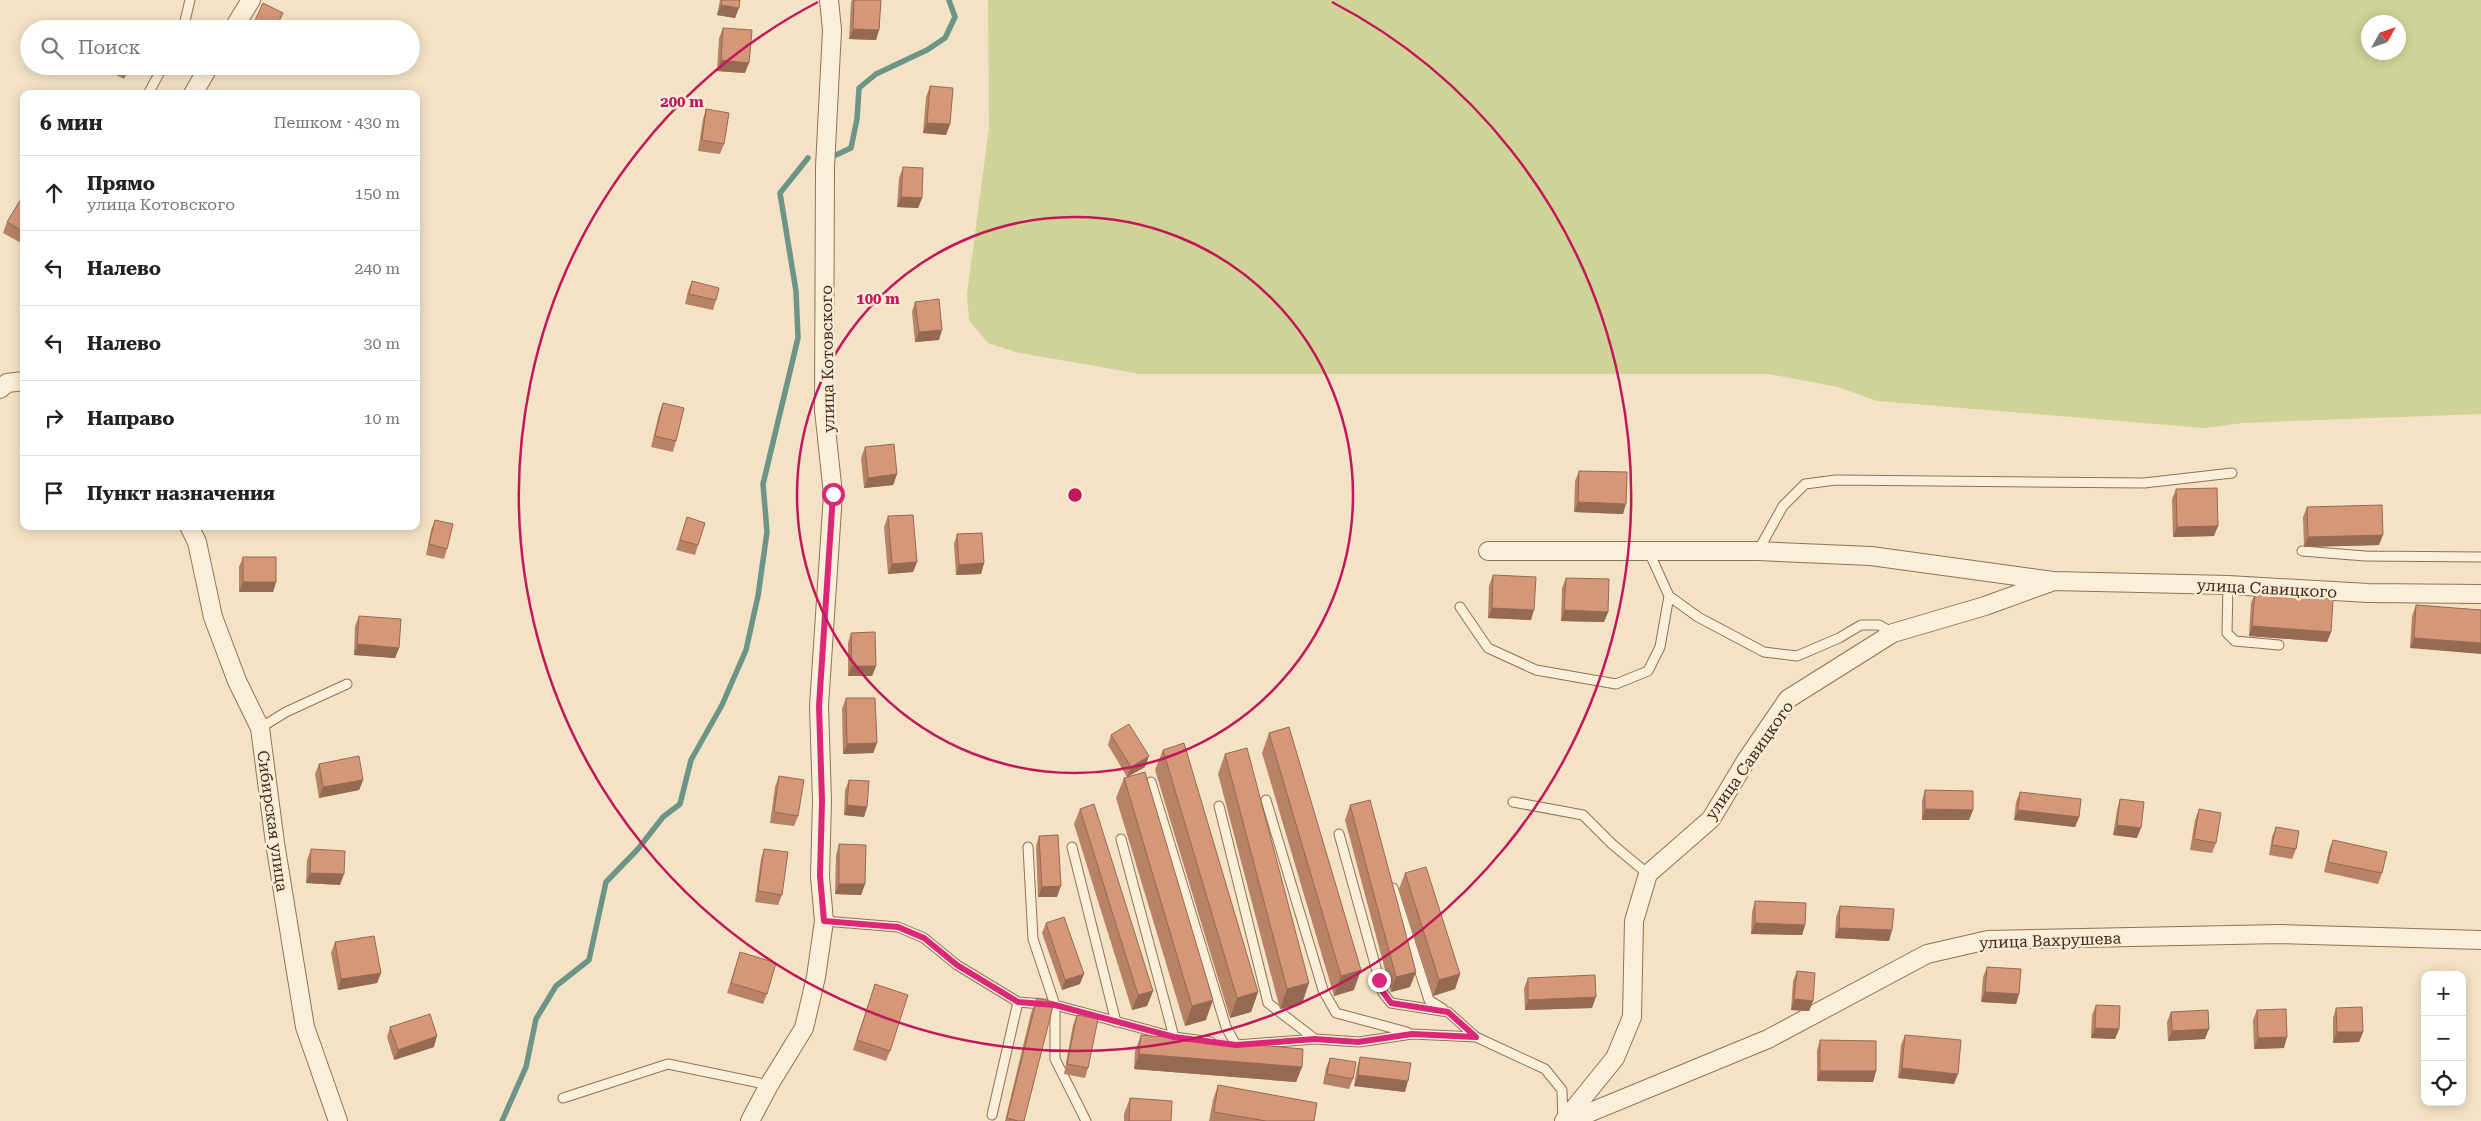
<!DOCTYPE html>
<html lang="ru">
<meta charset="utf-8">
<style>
body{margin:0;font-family:"Roboto Serif",serif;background:#f2f2f2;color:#222}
.controls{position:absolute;right:15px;bottom:15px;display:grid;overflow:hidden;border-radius:10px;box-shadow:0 2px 12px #0003}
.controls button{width:45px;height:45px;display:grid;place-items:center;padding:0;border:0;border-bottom:1px solid #e0e0e0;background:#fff;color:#222;font:25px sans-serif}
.compass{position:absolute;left:2361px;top:15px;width:45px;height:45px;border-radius:50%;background:#fff;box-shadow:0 2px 12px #0003;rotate:50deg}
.stop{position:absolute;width:15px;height:15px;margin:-11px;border:4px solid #db2777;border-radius:50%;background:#fff}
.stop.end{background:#db2777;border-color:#fff;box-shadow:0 1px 5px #0008}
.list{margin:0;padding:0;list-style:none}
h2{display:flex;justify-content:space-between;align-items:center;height:65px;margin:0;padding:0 20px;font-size:21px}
h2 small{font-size:16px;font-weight:400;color:#767676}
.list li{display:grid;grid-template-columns:32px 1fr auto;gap:15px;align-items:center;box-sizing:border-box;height:75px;padding:0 20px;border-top:1px solid #e0e0e0}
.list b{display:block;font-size:19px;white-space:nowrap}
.list p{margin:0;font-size:16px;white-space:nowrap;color:#767676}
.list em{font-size:16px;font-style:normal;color:#767676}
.icon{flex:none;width:28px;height:28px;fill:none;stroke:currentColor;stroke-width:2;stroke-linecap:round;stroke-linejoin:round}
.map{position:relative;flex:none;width:2481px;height:1121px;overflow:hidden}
.search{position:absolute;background:#fff;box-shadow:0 2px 12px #0003;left:20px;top:20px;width:400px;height:55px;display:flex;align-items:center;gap:12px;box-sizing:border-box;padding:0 18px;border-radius:28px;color:#767676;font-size:19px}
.panel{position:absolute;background:#fff;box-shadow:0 2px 12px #0003;left:20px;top:90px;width:400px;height:440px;border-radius:10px}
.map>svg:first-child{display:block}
.green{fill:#d0d397;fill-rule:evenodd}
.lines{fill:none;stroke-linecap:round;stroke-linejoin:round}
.stream{stroke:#6c9588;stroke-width:5.5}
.service-casing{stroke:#907258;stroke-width:11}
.minor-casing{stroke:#907258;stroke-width:20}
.service{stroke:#fcefd9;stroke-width:9}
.minor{stroke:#fcefd9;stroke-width:18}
.wall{fill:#b78266}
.shaded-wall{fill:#956a53}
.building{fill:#d59777;stroke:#956a53}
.route{stroke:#db2777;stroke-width:6}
.ring{fill:none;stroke:#c2185b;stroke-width:2.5}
.labels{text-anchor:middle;stroke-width:5;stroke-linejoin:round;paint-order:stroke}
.street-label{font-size:16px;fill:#3f2b1e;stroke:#f9ecd5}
.centre{fill:#c2185b;stroke:#f9ecd5;stroke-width:2.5}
.ring-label{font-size:15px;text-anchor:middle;font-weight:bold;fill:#c2185b;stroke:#f9ecd5;stroke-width:5;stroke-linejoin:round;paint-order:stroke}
</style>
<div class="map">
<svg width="2481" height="1121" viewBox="0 0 2481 1121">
<rect width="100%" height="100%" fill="#f3e2c5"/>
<path class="green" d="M988,0H2481V414L2243,423L2204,428L1877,401L1838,387L1768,374H1140L1015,352L988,343L969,320L967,294L989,128ZM2368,22H2398V52H2368Z"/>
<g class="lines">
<path class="stream" d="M836,155L851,148L857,119L859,88L876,74L927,50L945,38L955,17L949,0
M502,1121L526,1067L536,1019L556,986L589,960L606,882L638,849L663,817L680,804L691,760L722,705L746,650L758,596L767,532L763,484L798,338L796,291L780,193L808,158"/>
<g class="service-casing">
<path id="service" d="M183,29L190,0
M148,94L163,66
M1758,551L1783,506L1805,484L1836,480L2144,483L2232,473
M2302,551L2365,556L2481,557
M1649,552L1669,596L1698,617L1764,652L1797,656L1839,638L1861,625H1879L1893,633
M2228,585L2227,633L2235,641L2279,645
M1460,607L1488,648L1536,670L1616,684L1648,671L1660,647L1669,596
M260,728L286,712L347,684
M1151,782L1226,1027L1236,1045
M1266,800L1323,990L1336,1013L1407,1032
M1513,802L1583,815L1612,844L1648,874
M1219,806L1268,1003L1315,1039
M1339,834L1383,993L1391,1003L1448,1012L1476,1037
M1121,839L1174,1037
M1028,847L1033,939L1055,1005V1059L1086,1121
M1072,847L1116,1022
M1393,888L1429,1000L1443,1009
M824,921L898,927L924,938L957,965L1018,1002L1055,1005L1174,1037L1211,1042
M1236,1045L1315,1039L1359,1042L1412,1034L1476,1037L1545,1069L1562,1090L1563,1121
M563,1098L668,1064L769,1085
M992,1115L1018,1002"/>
</g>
<g class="minor-casing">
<path id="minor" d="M233,29L251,0
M193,94L209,66
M0,389L7,383L24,381
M189,526L197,542L213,617L237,681L260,728L275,843L305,1027L338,1121
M1488,551H1758L1871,556L2053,581L2228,585L2368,593L2481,594
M750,1121L769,1085L804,1028L816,977L824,921L820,876L822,801L819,706L833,494L824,410L825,167L832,30L829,0
M1564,1121L1615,1058L1632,1017L1634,921L1648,874L1711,819L1747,759L1788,699L1893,633L1985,606L2051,582
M1569,1121L1768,1039L1927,954L1988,940L2281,934L2481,940"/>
</g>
<use href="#service" class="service"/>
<use href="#minor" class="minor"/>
</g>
<path class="wall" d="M720,0H740L735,18L717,15Z
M852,0H881L879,30L876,40L849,39L851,3Z
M723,28L745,73L717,71L719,38Z
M110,66H130L124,79L108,71Z
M930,86L950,124L946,135L923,133L926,97Z
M706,109L724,144L720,154L698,151L703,119Z
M903,167L922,198L918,208L897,207L899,178Z
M24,194V244H23L3,233L7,222Z
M692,281L716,300L713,310L685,304L688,291Z
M915,302L939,340L915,342L912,312Z
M663,403L676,441L673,452L651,447L659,414Z
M865,447L897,474L893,485L864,488L861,458Z
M1579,471L1623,514L1574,512L1575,481Z
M2176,489L2214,536L2173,537L2172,499Z
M2307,507L2379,545L2304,547L2303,517Z
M888,516L917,562L913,572L888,574L884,527Z
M687,517L698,545L695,555L676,550Z
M435,520L447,549L444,559L426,555L431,530Z
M957,534L984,563L981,574L956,575L954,544Z
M243,557L276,582L273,592H239V567Z
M1493,575L1531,620L1488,618L1489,586Z
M1566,578L1608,612L1604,622L1561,621L1562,588Z
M2255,593L2331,632L2327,642L2249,636L2251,603Z
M2416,605L2481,610L2410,648L2412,616Z
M359,616L399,648L395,658L354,655L355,626Z
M851,633L876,666L872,676H848V643Z
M846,698L877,743L873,753L843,754L842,709Z
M1269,733L1354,990L1334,996L1262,753Z
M1111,735L1145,767L1129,776L1206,1020L1185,1026L1116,798L1124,778L1127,777L1108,745Z
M1163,750L1258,992L1251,1012L1230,1018L1155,770Z
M1225,754L1302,1004L1280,1009L1218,774Z
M319,764L363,780L359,790L319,798L315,774Z
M779,776L798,816L794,826L770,823L775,787Z
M849,780L867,807L864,817L844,815L845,790Z
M1925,790L1973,810L1969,820H1922V801Z
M2020,792L2079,817L2075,827L2014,820L2016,802Z
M2120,799L2137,838L2113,835L2117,810Z
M1350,805L1410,987L1391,992L1345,820Z
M1080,809L1153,991L1147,1006L1132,1010L1074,824Z
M2199,809L2216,843L2212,853L2190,850L2195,820Z
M2276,827L2296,849L2292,859L2269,855L2272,837Z
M1039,836L1057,897H1038L1036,846Z
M2333,840L2382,873L2378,884L2324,872L2329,850Z
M839,844L865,884L861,895L835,894L836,855Z
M311,849L340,885L306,883L307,860Z
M764,849L782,895L778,905L755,902L761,859Z
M1405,873L1460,974L1455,989L1433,996L1399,889Z
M1755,901L1805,925L1802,935L1751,934L1752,912Z
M1840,906L1892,930L1889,941L1835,938L1836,917Z
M1046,923L1080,984L1062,990L1042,933Z
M335,942L381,973L377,983L338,990L331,953Z
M740,952L767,994L763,1004L727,993Z
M1987,967L2019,994L2016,1004L1981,1002L1983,977Z
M1797,971L1813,1001L1809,1011L1791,1010L1793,981Z
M1528,978L1592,1008L1525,1010L1524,988Z
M875,984L890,1051L886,1061L853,1050Z
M1037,998L1024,1121H1005L1031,1013Z
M2096,1005L2119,1029L2115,1039L2091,1038L2092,1015Z
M2336,1008L2363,1032L2359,1042L2333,1043V1018Z
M2257,1010L2284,1048L2254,1049L2253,1020Z
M2171,1012L2205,1039L2168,1041L2167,1022Z
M1077,1015L1088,1068L1085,1078L1064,1074L1073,1025Z
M390,1027L434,1047L394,1060L387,1037Z
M1141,1035L1302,1067L1296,1082L1134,1069L1135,1051Z
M1905,1035L1954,1084L1898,1078L1901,1045Z
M1820,1040L1876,1071L1873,1082L1817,1081V1051Z
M1360,1057L1405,1092L1354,1086L1357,1067Z
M1330,1058L1353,1079L1349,1089L1323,1084L1326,1068Z
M1218,1085L1314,1121H1209L1213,1100Z
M1130,1098L1171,1121H1124V1114Z"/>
<path class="shaded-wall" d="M721,5L739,8L735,18L717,15Z
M283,13L279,23L276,29H275Z
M853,29L879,30L876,40L849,39Z
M721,60L749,63L745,73L717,71Z
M129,66H130L124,79L127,68Z
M927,123L950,124L946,135L923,133Z
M901,197L922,198L918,208L897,207Z
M942,330L939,340L915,342L919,332Z
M897,474L893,485L864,488L868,478Z
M1578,502L1626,504L1623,514L1574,512Z
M2218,526L2214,536L2173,537L2177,527Z
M2383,535L2379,545L2304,547L2308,537Z
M917,562L913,572L888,574L892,564Z
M984,563L981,574L956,575L959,565Z
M243,582H276L273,592H239Z
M1492,608L1534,610L1531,620L1488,618Z
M1564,610L1608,612L1604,622L1561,621Z
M2252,626L2331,632L2327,642L2249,636Z
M2414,638L2481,643V654L2410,648Z
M357,644L399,648L395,658L354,655Z
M852,666H876L872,676H848Z
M877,743L873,753L843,754L847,744Z
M1149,756L1145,767L1127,777L1131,767Z
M363,780L359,790L319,798L323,787Z
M847,805L867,807L864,817L844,815Z
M1925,809L1973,810L1969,820H1922Z
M2018,810L2079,817L2075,827L2014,820Z
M2117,825L2141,828L2137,838L2113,835Z
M310,873L344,874L340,885L306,883Z
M839,884H865L861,895L835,894Z
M1061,886L1057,897H1038L1042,887Z
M1755,923L1805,925L1802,935L1751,934Z
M1839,928L1892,930L1889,941L1835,938Z
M1361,970L1354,990L1334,996L1341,976Z
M1416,972L1410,987L1391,992L1396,977Z
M381,973L377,983L338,990L341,979Z
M1084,974L1080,984L1062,990L1065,980Z
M1460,974L1455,989L1433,996L1439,980Z
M1309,983L1302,1004L1280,1009L1287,989Z
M1153,991L1147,1006L1132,1010L1138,995Z
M1258,992L1251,1012L1230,1018L1237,998Z
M1985,992L2019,994L2016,1004L1981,1002Z
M1596,997L1592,1008L1525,1010L1528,1000Z
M1794,999L1813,1001L1809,1011L1791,1010Z
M1213,1000L1206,1020L1185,1026L1192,1006Z
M2095,1028L2119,1029L2115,1039L2091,1038Z
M2209,1029L2205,1039L2168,1041L2172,1031Z
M2337,1032H2363L2359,1042L2333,1043Z
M437,1036L434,1047L394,1060L398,1050Z
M2287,1037L2284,1048L2254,1049L2258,1038Z
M1139,1054L1302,1067L1296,1082L1134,1069Z
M1902,1068L1958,1074L1954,1084L1898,1078Z
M1820,1071H1876L1873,1082L1817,1081Z
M1358,1075L1408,1081L1405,1092L1354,1086Z"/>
<path class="building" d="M722,0H740L739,8L721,5Z
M854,0H881L879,30L853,29Z
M263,3L283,13L275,29H251Z
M723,28L752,30L749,63L721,60Z
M930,86L953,88L950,124L927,123Z
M706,109L729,113L724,144L702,140Z
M903,167L923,168L922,198L901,197Z
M24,194V232L7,222Z
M692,281L719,288L716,300L689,294Z
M939,299L942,330L919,332L915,302Z
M663,403L684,408L676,441L655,436Z
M894,444L897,474L868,478L865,447Z
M1579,471L1627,472L1626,504L1578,502Z
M2217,488L2218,526L2177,527L2176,489Z
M2382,505L2383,535L2308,537L2307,507Z
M913,515L917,562L892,564L888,516Z
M687,517L705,523L698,545L680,540Z
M435,520L453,524L447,549L429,544Z
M982,533L984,563L959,565L957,534Z
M243,557H276V582H243Z
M1493,575L1536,577L1534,610L1492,608Z
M1566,578L1609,579L1608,612L1564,610Z
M2255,593L2333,599L2331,632L2252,626Z
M2416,605L2481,610V643L2414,638Z
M359,616L401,619L399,648L357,644Z
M875,632L876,666H852L851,633Z
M846,698H875L877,743L847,744Z
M1129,724L1149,756L1131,767L1111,735Z
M1289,727L1361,970L1341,976L1269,733Z
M1184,743L1258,992L1237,998L1163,750Z
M1247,748L1309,983L1287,989L1225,754Z
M359,756L363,780L323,787L319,764Z
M1145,772L1213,1000L1192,1006L1124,778Z
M779,776L804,780L798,816L774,812Z
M849,780L869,781L867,807L847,805Z
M1925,790L1973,791V810L1925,809Z
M2020,792L2081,799L2079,817L2018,810Z
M2120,799L2144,802L2141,828L2117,825Z
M1370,800L1416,972L1396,977L1350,805Z
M1094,804L1153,991L1138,995L1080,809Z
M2199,809L2221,813L2216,843L2194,839Z
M2276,827L2299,831L2296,849L2272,845Z
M1058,835L1061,886L1042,887L1039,836Z
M2333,840L2387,852L2382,873L2328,862Z
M839,844L866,845L865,884H839Z
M311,849L345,851L344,874L310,873Z
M764,849L788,852L782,895L758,891Z
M1426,867L1460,974L1439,980L1405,873Z
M1755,901L1806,903L1805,925L1755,923Z
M1840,906L1894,909L1892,930L1839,928Z
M1064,917L1084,974L1065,980L1046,923Z
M374,936L381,973L341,979L335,942Z
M740,952L776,963L767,994L731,983Z
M1987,967L2021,969L2019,994L1985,992Z
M1797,971L1815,973L1813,1001L1794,999Z
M1595,975L1596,997L1528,1000V978Z
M875,984L908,995L890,1051L857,1040Z
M1037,998L1054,1002L1024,1121H1018L1007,1118Z
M2096,1005L2120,1006L2119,1029L2095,1028Z
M2362,1007L2363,1032H2337L2336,1008Z
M2286,1009L2287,1037L2258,1038L2257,1010Z
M2208,1010L2209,1029L2172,1031L2171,1012Z
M430,1014L437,1036L398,1050L390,1027Z
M1077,1015L1098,1019L1088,1068L1067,1064Z
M1141,1035L1303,1049L1302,1067L1139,1054Z
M1905,1035L1961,1040L1958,1074L1902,1068Z
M1820,1040L1876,1041V1071H1820Z
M1360,1057L1411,1063L1408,1081L1358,1075Z
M1330,1058L1356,1062L1353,1079L1327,1074Z
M1218,1085L1317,1103L1314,1121H1266L1214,1112Z
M1130,1098L1172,1101L1171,1121H1129Z"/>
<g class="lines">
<path class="route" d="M833,494L819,706L822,801L820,876L824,921L898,927L924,938L957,965L1018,1002L1055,1005L1174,1037L1236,1045L1315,1039L1358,1042L1412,1034L1476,1037L1448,1012L1391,1003L1383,992L1379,980"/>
</g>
<g class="ring">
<circle cx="1075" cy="495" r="278"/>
<path d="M1332 2A556 556 0 1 1 818 2"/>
</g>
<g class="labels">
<g class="street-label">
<text transform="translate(827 359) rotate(-91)" y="6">улица Котовского</text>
<text transform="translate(2267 588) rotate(3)" y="6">улица Савицкого</text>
<text transform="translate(1749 760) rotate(-55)" y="6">улица Савицкого</text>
<text transform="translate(273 821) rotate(82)" y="6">Сибирская улица</text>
<text transform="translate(2050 940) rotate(-2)" y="6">улица Вахрушева</text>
</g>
</g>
<circle cx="1075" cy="495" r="8" class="centre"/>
<g class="ring-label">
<text x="682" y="107">200 m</text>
<text x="878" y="304">100 m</text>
</g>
</svg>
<div class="controls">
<button>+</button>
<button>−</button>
<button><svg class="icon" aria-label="locate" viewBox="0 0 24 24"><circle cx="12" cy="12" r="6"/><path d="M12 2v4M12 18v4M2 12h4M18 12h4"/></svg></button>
</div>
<svg class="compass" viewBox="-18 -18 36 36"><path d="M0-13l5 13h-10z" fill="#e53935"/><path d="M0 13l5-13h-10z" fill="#767676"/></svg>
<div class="stop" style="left:833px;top:494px"></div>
<div class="stop end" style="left:1379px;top:980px"></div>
<div class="search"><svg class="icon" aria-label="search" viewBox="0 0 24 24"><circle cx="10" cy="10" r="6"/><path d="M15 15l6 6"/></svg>Поиск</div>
<section class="panel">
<h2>6 мин<small>Пешком · 430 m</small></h2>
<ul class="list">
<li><svg class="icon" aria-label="ahead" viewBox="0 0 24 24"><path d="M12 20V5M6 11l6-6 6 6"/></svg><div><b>Прямо</b><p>улица Котовского</p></div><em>150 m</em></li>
<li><svg class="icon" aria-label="left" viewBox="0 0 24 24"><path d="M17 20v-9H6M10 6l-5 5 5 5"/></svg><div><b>Налево</b></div><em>240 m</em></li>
<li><svg class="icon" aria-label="left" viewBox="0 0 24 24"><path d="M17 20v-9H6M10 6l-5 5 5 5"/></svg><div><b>Налево</b></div><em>30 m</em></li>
<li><svg class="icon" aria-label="right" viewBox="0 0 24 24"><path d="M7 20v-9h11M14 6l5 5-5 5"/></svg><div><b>Направо</b></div><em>10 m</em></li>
<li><svg class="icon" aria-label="arrive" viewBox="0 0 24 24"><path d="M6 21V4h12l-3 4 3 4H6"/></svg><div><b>Пункт назначения</b></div></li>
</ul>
</section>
</div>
